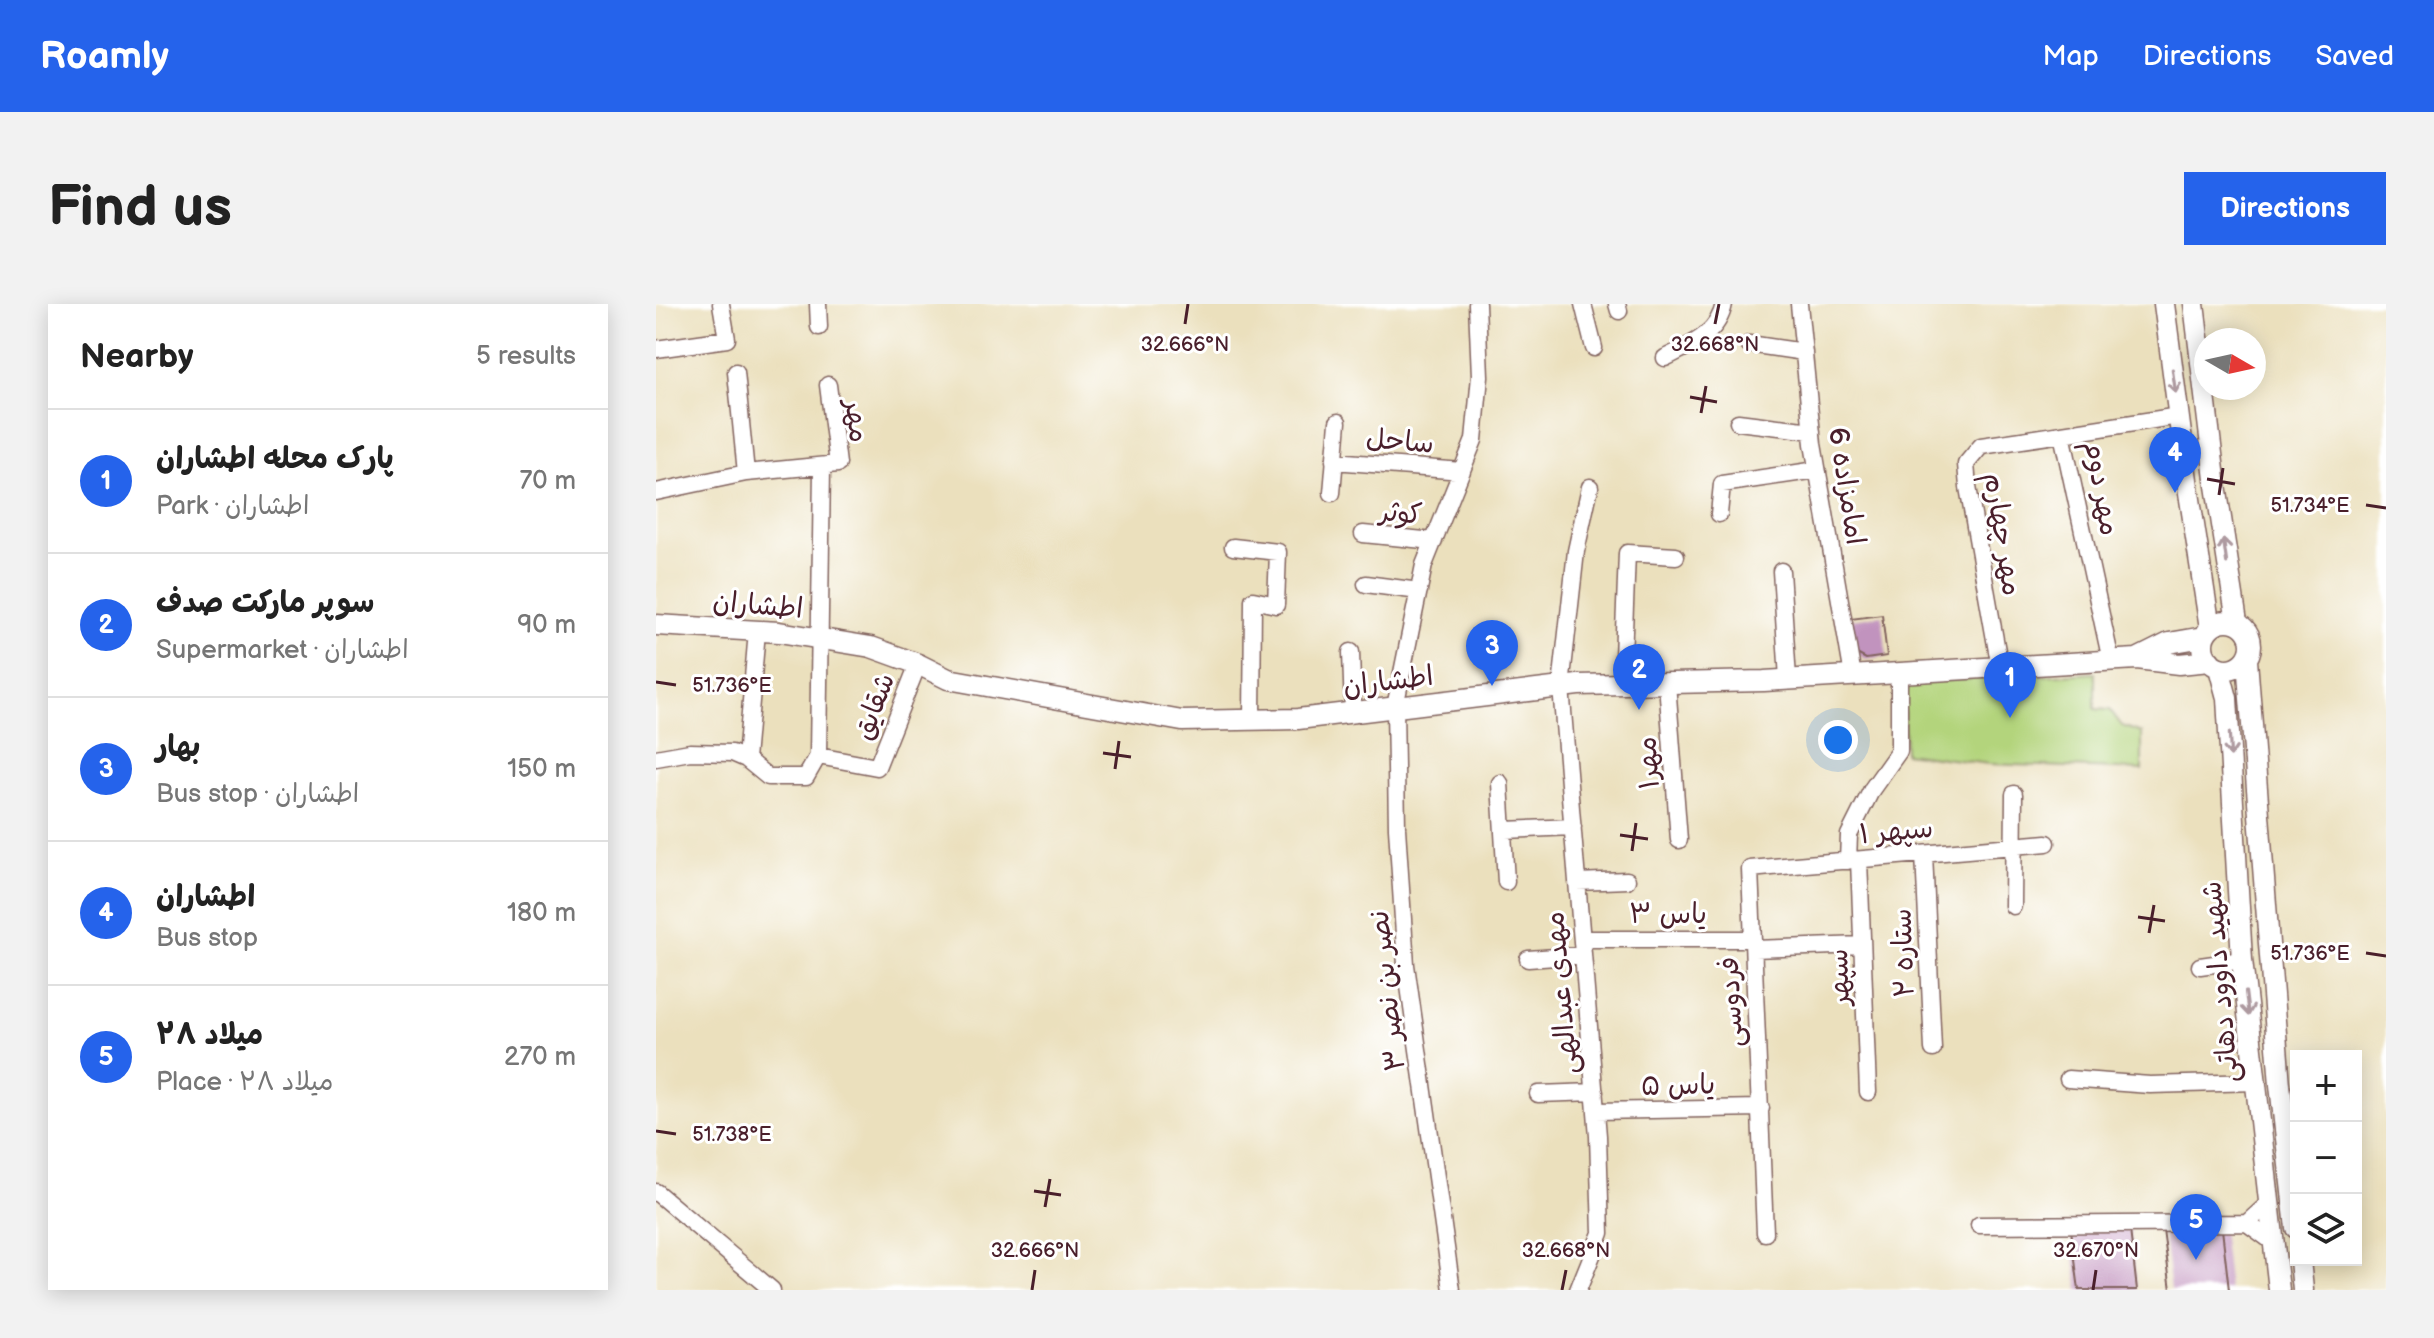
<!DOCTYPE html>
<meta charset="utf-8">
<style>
body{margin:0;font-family:"Balsamiq Sans","Playpen Sans Arabic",sans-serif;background:#f2f2f2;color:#222}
.controls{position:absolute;right:24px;bottom:24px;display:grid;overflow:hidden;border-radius:0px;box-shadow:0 4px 20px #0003}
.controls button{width:72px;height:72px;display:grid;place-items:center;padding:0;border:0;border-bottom:2px solid #e0e0e0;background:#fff;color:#222;font:40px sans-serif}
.compass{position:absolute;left:1538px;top:24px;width:72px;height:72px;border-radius:50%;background:#fff;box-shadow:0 4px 20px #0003;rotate:99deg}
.you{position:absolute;left:1182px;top:436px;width:28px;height:28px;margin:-20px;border:6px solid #fff;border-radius:50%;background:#1a73e8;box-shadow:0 0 0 12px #1a73e833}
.badge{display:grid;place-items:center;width:52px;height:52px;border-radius:50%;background:#2563eb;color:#fff;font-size:26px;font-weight:700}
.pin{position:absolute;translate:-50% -66px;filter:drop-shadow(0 2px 4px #0008)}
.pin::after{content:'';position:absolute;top:42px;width:28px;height:24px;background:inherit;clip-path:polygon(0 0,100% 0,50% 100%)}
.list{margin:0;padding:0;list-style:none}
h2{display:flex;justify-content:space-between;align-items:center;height:104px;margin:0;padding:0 32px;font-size:34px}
h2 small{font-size:26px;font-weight:400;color:#767676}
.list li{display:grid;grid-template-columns:52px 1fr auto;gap:24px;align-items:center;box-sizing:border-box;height:144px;padding:0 32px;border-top:2px solid #e0e0e0}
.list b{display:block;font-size:30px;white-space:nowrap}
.list p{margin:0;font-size:26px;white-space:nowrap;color:#767676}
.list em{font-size:26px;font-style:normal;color:#767676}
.icon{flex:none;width:44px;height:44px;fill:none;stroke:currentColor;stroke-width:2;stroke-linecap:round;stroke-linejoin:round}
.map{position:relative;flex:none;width:1730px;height:986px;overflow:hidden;border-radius:0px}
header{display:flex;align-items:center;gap:48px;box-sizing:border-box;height:112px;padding:0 40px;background:#2563eb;color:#fff}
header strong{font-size:38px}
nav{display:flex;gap:44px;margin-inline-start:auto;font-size:28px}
.intro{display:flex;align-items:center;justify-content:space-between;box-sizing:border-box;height:192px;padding:0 48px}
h1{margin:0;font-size:56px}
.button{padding:20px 36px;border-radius:0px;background:#2563eb;color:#fff;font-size:28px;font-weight:700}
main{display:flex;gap:48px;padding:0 48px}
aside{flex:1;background:#fff;border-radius:0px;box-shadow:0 4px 20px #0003}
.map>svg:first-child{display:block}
.green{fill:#b3d47c;stroke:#7e7a54;stroke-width:2}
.building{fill:#c193be}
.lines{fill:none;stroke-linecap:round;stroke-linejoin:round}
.minor-casing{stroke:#82635e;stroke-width:19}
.tertiary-casing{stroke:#82635e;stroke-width:23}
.minor{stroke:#fff;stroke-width:16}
.tertiary{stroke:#fff;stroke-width:20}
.oneway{stroke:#ae9aa0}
.ticks{fill:none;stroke:#4a1f2b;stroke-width:3}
.labels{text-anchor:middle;stroke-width:6;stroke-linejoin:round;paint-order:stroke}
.street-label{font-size:28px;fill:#4a1f2b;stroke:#fff}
.ticks-label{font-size:20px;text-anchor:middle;fill:#4a1f2b;stroke:#fff;stroke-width:6;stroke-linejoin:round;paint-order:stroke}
</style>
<header>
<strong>Roamly</strong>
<nav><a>Map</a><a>Directions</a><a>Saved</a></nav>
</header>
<div class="intro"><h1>Find us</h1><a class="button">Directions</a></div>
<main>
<aside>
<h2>Nearby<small>5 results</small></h2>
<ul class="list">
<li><span class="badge">1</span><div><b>پارک محله اطشاران</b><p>Park · اطشاران</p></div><em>70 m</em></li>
<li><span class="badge">2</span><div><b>سوپر مارکت صدف</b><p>Supermarket · اطشاران</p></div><em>90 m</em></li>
<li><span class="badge">3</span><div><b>بهار</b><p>Bus stop · اطشاران</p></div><em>150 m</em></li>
<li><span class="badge">4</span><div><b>اطشاران</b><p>Bus stop</p></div><em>180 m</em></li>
<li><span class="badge">5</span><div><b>میلاد ۲۸</b><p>Place · میلاد ۲۸</p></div><em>270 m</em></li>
</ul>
</aside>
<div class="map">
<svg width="1730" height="986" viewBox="0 0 1730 986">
<rect width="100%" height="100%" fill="#fff"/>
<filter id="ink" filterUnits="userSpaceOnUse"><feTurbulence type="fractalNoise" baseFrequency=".0125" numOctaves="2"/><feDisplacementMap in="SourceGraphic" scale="16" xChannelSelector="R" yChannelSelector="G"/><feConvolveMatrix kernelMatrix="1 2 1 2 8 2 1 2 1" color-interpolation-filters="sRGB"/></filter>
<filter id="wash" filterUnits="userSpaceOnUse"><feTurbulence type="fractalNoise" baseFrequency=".006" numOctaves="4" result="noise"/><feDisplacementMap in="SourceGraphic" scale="32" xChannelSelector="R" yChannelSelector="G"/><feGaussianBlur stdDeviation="1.8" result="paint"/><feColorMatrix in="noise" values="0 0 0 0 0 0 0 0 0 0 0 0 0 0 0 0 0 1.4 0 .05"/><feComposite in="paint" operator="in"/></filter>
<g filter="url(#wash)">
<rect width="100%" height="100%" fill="#ebe0bd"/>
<path class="green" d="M1439,369V405L1454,406L1466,422L1486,429V466L1333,460L1249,449L1247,390L1257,378Z"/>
<g id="blocks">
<path class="building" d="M1226,311L1231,352L1210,355L1199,349L1194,315Z
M1566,925L1573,986H1515L1507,926Z
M1415,926H1474L1481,986H1423Z"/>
</g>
</g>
<g filter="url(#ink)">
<use href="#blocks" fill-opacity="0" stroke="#82635e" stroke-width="2"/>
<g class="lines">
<g class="minor-casing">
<path id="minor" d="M162,0L163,23
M927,0L938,44
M961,0L963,7
M1143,0L1157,140L1197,372
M1093,40L1148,48
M0,45L71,35L65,0
M1009,54C1034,41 1062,31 1068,0
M80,68L90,169
M1082,118L1156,127
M678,157L806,167
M0,188L90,169L182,160L172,81
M676,189L682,118
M1063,210L1066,180L1161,166
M707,230L778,237
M577,243L622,248L620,301L597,296L596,416
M1125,267L1132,375
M710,280L763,287
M695,348L697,409
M1455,357L1406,130L1523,112
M1344,364L1312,183L1310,160L1325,142L1406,130
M1011,379L1023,536
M966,380L971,249L1020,252
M162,452L166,164
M0,454L34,448L76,449L90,455L112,473H150L162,452L221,463L262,360
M90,455L101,327
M844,479L850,578
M849,526L917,523
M1268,550L1277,745
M1203,556L1212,788
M1192,557L1193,531L1216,485L1243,447V369
M921,578L971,576
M1357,602L1358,490
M926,635H1097
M1098,645L1206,641
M872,655L927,651
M1544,662L1586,656
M1412,775L1494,781L1601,778
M882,790L939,788
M940,807L1105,804
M0,888L116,986
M1613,899L1591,919L1617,938
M1323,921L1591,919
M1109,929L1094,565L1391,539
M796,986L750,661L741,524L739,403L768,261L818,136L824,72L821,0
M922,986L945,929L942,832L905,383L920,247L934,183"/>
</g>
<g class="tertiary-casing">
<path id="tertiary" d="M1508,0L1531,176L1554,324
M1538,0L1559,175L1581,318
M1547 341a24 24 0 1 1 48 0a24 24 0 1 1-48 0Z
M0,321L123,328L215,343L262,360L292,375L526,417L642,415L922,381L1108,377L1481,355L1523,360L1554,357
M1481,355L1513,339L1548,333
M1591,356L1624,781L1640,924
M1563,364L1571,394L1586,656L1623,986
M1644,956L1647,986"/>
</g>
<use href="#minor" class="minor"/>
<use href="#tertiary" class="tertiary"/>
</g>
<defs><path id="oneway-shaft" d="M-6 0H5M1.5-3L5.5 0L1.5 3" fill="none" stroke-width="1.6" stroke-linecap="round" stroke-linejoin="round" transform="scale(2)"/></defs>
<g class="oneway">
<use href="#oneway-shaft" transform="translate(1518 77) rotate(82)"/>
<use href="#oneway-shaft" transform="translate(1569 247) rotate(-98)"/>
<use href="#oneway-shaft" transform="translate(1574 441) rotate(87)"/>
<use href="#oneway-shaft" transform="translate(1591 700) rotate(83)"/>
</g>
</g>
<path class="ticks" d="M529,20L532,0M1059,20L1063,0M1034,93L1061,98M1045,109L1050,82M1551,175L1579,180M1563,191L1567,164M1710,201L1730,204M0,378L20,381M447,449L475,453M459,465L463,437M964,531L992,535M976,547L980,519M1482,613L1509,617M1493,629L1498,601M1710,649L1730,652M0,827L20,830M378,887L405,891M389,903L394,875M376,986L379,966M906,986L910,966M1437,986L1440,966"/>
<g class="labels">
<g class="street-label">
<text transform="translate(202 117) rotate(83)" y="10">مهر</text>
<text transform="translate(744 136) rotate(5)" y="10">ساحل</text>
<text transform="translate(1192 182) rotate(81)" y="10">امامزاده 6</text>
<text transform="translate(1447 184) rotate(80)" y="10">مهر دوم</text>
<text transform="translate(745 208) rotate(5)" y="10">کوثر</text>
<text transform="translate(1348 230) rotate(81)" y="10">مهر چهارم</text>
<text transform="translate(102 300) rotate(5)" y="10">اطشاران</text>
<text transform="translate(732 376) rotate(-7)" y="10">اطشاران</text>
<text transform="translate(217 402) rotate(-69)" y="10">شقایق</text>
<text transform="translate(991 459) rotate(-94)" y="10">مهر۱</text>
<text transform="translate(1240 526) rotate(-5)" y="10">سپهر ۱</text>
<text x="1012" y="619">یاس ۳</text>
<text transform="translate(1246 649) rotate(-92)" y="10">ستاره ۲</text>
<text transform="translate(1182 673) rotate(-92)" y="10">سپهر</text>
<text transform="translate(1563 678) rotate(-95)" y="10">شهید داوود دهاتی</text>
<text transform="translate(730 687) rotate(-96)" y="10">نصر بن نصر ۳</text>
<text transform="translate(904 689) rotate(-95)" y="10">مهدی عبدالهی</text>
<text transform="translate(1074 698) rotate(-93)" y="10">فردوسی</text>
<text transform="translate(1022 780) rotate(-1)" y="10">یاس ۵</text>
</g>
</g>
<g class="ticks-label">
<text x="529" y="47">32.666°N</text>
<text x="1059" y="47">32.668°N</text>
<text x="1654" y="208">51.734°E</text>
<text x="76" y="388">51.736°E</text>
<text x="1654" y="656">51.736°E</text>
<text x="76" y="837">51.738°E</text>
<text x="379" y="953">32.666°N</text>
<text x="910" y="953">32.668°N</text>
<text x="1440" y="953">32.670°N</text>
</g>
</svg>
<div class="controls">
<button>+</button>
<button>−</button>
<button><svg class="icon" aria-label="layers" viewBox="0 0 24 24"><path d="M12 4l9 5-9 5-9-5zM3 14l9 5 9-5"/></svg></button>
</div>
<svg class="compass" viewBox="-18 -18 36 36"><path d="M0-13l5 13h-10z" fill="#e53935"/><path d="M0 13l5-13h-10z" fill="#767676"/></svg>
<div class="you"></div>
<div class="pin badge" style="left:1354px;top:414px">1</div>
<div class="pin badge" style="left:983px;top:406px">2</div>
<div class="pin badge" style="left:836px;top:382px">3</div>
<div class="pin badge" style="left:1519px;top:189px">4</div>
<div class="pin badge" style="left:1540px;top:956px">5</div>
</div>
</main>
